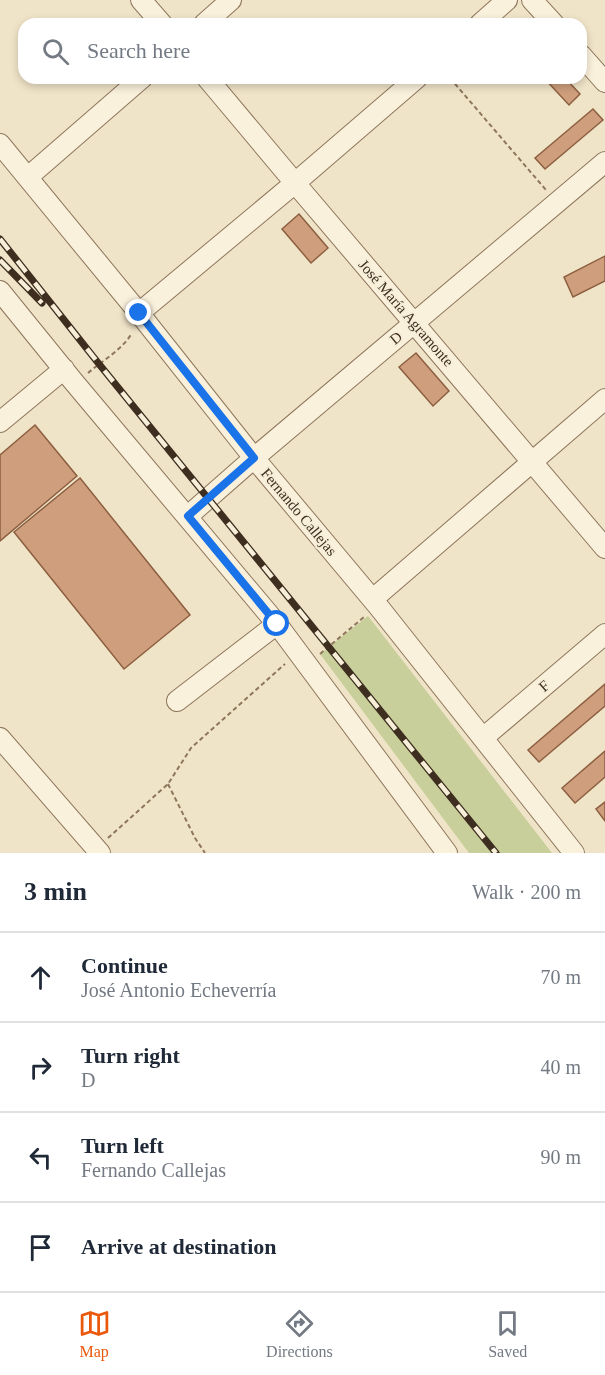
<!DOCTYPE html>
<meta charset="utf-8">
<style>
body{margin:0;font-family:"Times New Roman",serif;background:#f2f2f3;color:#1f2937}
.stop{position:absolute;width:18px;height:18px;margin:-14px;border:4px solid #1a73e8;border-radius:50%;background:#fff}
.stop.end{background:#1a73e8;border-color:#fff;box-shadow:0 2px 6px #0008}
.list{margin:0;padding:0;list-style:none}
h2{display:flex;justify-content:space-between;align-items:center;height:78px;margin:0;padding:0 24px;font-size:26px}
h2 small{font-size:20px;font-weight:400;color:#747a83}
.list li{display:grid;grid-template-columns:39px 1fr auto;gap:18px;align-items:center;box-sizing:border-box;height:90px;padding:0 24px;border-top:2px solid #e0e1e3}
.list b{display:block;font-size:22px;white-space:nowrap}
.list p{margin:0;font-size:20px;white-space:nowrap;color:#747a83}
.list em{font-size:20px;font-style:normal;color:#747a83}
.icon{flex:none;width:33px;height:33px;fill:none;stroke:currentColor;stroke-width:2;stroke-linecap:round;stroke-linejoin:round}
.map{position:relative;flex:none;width:605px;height:853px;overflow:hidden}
.search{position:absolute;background:#fff;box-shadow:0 3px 9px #0003;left:18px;right:18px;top:18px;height:66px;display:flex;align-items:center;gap:15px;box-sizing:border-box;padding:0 21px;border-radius:18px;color:#747a83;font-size:22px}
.sheet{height:438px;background:#fff}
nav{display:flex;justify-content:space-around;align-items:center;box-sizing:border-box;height:84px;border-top:2px solid #e0e1e3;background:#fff;font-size:16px;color:#747a83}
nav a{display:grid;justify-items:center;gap:3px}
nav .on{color:#ea580c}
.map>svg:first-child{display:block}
.green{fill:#c9cf9b}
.building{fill:#cf9f7d;stroke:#8d5f41;stroke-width:1.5}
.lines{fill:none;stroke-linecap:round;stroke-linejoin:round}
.minor-casing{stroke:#8d765c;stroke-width:22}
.path{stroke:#8d765c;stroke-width:2;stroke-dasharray:4.5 3;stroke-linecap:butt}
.minor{stroke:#faf1dc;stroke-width:20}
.rail-casing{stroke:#3d2e20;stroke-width:7}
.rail{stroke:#f7eed8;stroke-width:4.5;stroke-dasharray:14;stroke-linecap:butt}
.route{stroke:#1a73e8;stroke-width:8}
.labels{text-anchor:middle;stroke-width:4.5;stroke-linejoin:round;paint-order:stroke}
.street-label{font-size:15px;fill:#3d2e20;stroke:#f7eed8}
</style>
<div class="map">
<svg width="605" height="853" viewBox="0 0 605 853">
<rect width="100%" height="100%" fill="#f0e4c8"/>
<path class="green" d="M368,616L552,853H469L320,654Z"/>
<path class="building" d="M544,78H565L580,94L569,105Z
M593,109L603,120L545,169L535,158Z
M299,214L328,248L311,263L282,229Z
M605,256V281L573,297L564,277Z
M416,353L449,391L433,406L399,367Z
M35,425L77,476L0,541V455Z
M80,478L190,615L124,669L14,532Z
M605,684V706L539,762L528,750Z
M605,751V777L575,803L562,788Z
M605,802V821L596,809Z"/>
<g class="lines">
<g class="minor-casing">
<path id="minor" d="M141,0L162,24
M532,0L554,24
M204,24L231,0
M480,24L507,0
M581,55L605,82
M207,78L295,183L605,548
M0,144L139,313L254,458L378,606L574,853
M28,177L142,78
M0,291L73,381L277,624L447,853
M139,313L295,183L417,78
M0,422L64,369
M188,516L254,458L605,162
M373,599L605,399
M177,701L277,624
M0,738L100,853
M483,738L605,634"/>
</g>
<path class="path" d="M450,78L546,190
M88,373C103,360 122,350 132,333
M320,654L364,617
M168,784L195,838L205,853
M108,838L168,784L191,748L285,664"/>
<use href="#minor" class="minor"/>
<g class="rail-casing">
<path id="rail" d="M0,239L99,364L496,853
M0,260L42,303"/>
</g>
<use href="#rail" class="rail"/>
</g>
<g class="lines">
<path class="route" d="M139,313L254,458L188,516L277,624"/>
</g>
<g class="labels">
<g class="street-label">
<text transform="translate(406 313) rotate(49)" y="5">José María Agramonte</text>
<text transform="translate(396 338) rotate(-40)" y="5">D</text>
<text transform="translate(299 512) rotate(50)" y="5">Fernando Callejas</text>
<text transform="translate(544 686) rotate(-41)" y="5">F</text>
</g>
</g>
</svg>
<div class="stop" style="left:277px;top:624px"></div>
<div class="stop end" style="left:139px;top:313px"></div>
<div class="search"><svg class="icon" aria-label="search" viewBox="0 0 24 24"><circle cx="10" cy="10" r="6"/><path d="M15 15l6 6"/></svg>Search here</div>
</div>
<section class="sheet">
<h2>3 min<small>Walk · 200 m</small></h2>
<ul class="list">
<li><svg class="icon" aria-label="ahead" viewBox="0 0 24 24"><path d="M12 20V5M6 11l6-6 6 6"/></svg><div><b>Continue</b><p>José Antonio Echeverría</p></div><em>70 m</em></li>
<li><svg class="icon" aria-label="right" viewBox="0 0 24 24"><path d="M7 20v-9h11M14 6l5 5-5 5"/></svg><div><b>Turn right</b><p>D</p></div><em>40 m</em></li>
<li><svg class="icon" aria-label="left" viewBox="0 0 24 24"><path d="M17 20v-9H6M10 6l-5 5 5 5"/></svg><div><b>Turn left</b><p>Fernando Callejas</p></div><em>90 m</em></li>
<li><svg class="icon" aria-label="arrive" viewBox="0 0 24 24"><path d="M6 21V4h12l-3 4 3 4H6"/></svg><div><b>Arrive at destination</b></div></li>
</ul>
</section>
<nav>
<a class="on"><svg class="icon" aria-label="map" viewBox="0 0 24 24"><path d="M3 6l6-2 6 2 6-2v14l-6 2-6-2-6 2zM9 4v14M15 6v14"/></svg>Map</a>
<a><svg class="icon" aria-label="directions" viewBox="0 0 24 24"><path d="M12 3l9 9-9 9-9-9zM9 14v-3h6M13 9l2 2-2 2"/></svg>Directions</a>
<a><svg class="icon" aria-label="saved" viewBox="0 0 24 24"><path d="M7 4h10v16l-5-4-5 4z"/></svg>Saved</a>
</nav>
